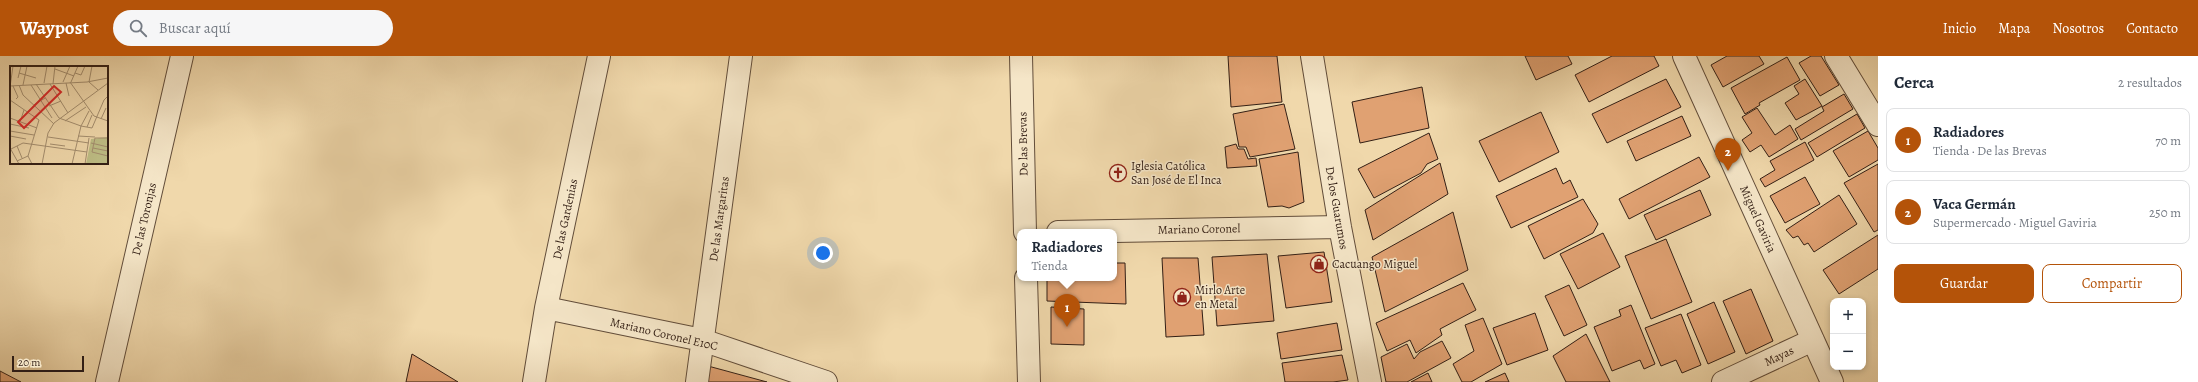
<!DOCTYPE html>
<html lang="es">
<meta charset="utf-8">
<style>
body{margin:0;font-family:Alegreya,serif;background:#f6f6f7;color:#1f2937}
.controls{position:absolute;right:12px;bottom:12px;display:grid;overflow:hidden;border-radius:8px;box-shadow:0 2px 6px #0003}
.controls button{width:36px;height:36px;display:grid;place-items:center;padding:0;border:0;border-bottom:1px solid #e0e1e3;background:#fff;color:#1f2937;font:20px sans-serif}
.scale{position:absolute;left:12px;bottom:10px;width:72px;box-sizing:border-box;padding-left:4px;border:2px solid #331f15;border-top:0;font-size:11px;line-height:14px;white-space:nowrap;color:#331f15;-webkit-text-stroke:3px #f5e6c8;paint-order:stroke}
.you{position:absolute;left:823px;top:197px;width:14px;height:14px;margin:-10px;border:3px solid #fff;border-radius:50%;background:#1a73e8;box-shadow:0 0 0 6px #1a73e833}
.badge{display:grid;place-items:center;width:26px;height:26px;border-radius:50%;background:#b45309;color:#fff;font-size:13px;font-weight:700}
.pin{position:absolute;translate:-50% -33px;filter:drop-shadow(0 1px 2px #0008)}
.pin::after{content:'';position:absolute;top:21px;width:14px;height:12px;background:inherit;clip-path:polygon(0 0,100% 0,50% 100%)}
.popup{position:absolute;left:1017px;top:173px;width:100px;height:52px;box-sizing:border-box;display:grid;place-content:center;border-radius:8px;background:#fff;filter:drop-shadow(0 1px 3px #0005);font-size:13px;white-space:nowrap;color:#747a83}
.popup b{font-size:15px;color:#1f2937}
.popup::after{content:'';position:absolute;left:50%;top:100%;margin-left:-8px;border:8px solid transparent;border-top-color:#fff}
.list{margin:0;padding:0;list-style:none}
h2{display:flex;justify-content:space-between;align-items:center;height:52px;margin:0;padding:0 16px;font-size:17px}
h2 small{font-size:13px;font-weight:400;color:#747a83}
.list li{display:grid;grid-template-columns:26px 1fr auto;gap:12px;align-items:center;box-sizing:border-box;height:64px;margin:0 8px 8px;padding:0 8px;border:1px solid #e0e1e3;border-radius:8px}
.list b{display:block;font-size:15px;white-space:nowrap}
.list p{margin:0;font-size:13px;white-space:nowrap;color:#747a83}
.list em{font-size:13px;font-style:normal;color:#747a83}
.actions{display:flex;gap:8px;padding:12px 16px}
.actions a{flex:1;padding:9px 0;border:1px solid #b45309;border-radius:8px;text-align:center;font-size:14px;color:#b45309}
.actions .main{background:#b45309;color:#fff}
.icon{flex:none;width:22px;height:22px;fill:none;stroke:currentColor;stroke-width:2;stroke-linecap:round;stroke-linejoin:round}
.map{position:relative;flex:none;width:1878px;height:326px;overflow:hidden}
header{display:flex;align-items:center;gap:24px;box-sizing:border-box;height:56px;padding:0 20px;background:#b45309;color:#fff}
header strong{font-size:19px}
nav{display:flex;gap:22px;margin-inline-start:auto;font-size:14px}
.search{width:280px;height:36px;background:#f6f6f7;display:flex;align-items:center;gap:10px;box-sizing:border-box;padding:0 14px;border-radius:22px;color:#747a83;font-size:15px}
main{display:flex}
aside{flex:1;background:#fff}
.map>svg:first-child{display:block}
.building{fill:#e0a172;stroke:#331f15}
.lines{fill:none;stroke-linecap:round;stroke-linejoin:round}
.street-casing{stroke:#624d3a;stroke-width:24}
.street{stroke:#f5e6c8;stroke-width:22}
.labels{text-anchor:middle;stroke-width:3;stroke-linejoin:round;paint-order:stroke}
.street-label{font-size:12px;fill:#331f15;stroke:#f5e6c8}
.poi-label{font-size:12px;fill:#331f15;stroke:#f5e6c8;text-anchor:start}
.inset-road{fill:none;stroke:#a48e6f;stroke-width:1}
.view{fill:#d62828;fill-opacity:0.15;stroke:#d62828;stroke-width:2}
.inset-edge{fill:none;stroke:#331f15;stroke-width:2}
</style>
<header>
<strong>Waypost</strong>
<div class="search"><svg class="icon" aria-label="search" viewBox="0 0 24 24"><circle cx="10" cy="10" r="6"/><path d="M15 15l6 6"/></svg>Buscar aquí</div>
<nav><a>Inicio</a><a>Mapa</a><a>Nosotros</a><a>Contacto</a></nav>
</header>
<main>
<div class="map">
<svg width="1878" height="326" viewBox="0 0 1878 326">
<rect width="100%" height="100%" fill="#f0d8ab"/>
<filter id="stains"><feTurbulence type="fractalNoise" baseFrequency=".005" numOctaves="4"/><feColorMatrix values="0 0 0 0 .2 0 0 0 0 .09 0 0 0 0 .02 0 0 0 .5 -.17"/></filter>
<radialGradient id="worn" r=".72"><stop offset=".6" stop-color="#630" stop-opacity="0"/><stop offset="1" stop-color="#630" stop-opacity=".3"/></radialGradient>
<path class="building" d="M1228,0H1277L1282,46L1231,51Z
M1525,0H1568L1572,8L1536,24Z
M1612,0H1654L1659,10L1589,46L1575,19Z
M1727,0H1759L1764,8L1723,31L1711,9Z
M1811,0H1821L1839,29L1820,40L1799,7Z
M1787,1L1800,24L1759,47L1760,49L1745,58L1731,32Z
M1666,23L1681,51L1607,87L1592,58Z
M1805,23L1822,50L1796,64L1785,47L1799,38L1794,30Z
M1422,31L1429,72L1360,87L1352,46Z
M1844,38L1853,53L1801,84L1795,73L1824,55L1822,51Z
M1284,48L1295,93L1250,101L1246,91H1239L1233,58Z
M1757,52L1775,79L1790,69L1798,83L1769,101L1761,89L1750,96L1742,84L1752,77L1742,61Z
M1541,56L1559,96L1499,126L1479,85Z
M1857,58L1865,72L1817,101L1808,87Z
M1682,60L1691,80L1636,105L1627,85Z
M1868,75L1878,92V104L1849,121L1833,95Z
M1429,77L1438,103L1427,108L1421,117L1374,142L1358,113Z
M1805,86L1814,104L1765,131L1760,123L1775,114L1770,105Z
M1236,88L1238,93H1244L1248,103L1256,102L1257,110L1227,112L1225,91Z
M1298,96L1304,146L1289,152L1282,150L1268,151L1259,103Z
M1699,101L1710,121L1629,163L1619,143Z
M1440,107L1448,138L1373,184L1365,154Z
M1878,108V174L1874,176L1844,127Z
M1556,112L1563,128L1570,124L1578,141L1511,172L1496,140Z
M1805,121L1820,148L1785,167L1770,140Z
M1700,134L1711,159L1656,184L1644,159Z
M1839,139L1857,168L1814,196L1808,187L1804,189L1798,180L1793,182L1786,174Z
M1583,143L1598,168L1593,177L1544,203L1528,170Z
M1453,156L1468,214L1385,256L1372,201Z
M1603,177L1620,211L1578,233L1560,198Z
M1878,179V213L1839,238L1823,214Z
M1666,183L1692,246L1651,263L1625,200Z
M1324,196L1332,246L1286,252L1278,200Z
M1267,198L1274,265L1217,270L1212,201Z
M1162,202H1198L1204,279L1166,281Z
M1114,207H1125L1126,248L1047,245V222H1114Z
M1463,227L1476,254L1440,273L1442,279L1416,297L1410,284L1387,295L1376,267Z
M1569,229L1587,269L1564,280L1545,240Z
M1751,233L1773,285L1746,298L1723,245Z
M1714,246L1735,296L1708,308L1687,258Z
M1631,249L1655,308L1644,313L1640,304L1612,315L1594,271L1621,260L1619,254Z
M1051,251L1084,253V289L1051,288Z
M1535,257L1548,294L1507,309L1493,272Z
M1681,258L1701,309L1682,317L1676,304L1661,310L1645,272Z
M1483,262L1502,308L1471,326H1462L1453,308L1474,295L1465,269Z
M1337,267L1342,294L1281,303L1277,277Z
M1586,278L1610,326H1566L1553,300Z
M1442,285L1451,302L1407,326H1386L1381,301L1407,288L1414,303L1420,296Z
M412,298L458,326H406Z
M1342,299L1348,324L1333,326H1285L1282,307Z
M708,310L767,326H707Z
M0,315L21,326H0Z
M1428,317L1432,326H1411Z
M1505,317L1509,326H1485Z"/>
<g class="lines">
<g class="street-casing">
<path id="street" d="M1021,0L1025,176
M1312,0L1340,171L1370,326
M1684,0L1832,326
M1836,0L1878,69
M1058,176L1340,171
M1026,222L1029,326
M546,252L702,284L826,326
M107,326L182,0
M534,326L546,252L599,0
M697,326L741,0
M1723,326L1813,284"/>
</g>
<use href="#street" class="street"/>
</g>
<defs>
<g id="church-ring" transform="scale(0.9)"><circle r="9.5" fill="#f5e6c8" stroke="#8f2418" stroke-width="1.5"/><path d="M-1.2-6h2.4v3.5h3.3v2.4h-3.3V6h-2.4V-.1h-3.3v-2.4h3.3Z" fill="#8f2418"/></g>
<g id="shop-ring" transform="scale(0.9)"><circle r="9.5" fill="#f5e6c8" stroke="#8f2418" stroke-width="1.5"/><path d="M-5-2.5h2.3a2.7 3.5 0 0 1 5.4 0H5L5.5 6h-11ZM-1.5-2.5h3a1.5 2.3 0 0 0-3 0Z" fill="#8f2418"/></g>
</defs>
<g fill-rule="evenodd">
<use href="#church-ring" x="1118" y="117"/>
<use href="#shop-ring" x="1319" y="208"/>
<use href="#shop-ring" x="1182" y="241"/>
</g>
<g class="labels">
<g class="street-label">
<text transform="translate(1023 88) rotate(-91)" y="4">De las Brevas</text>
<text transform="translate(1337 152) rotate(80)" y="4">De los Guarumos</text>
<text transform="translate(144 163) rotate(-77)" y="4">De las Toronjas</text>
<text transform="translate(565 163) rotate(-78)" y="4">De las Gardenias</text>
<text transform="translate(719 163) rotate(-82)" y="4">De las Margaritas</text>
<text transform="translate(1758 163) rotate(66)" y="4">Miguel Gaviria</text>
<text transform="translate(1199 173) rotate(-1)" y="4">Mariano Coronel</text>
<text transform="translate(664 278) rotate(13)" y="4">Mariano Coronel E10C</text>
<text transform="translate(1779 300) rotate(-25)" y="4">Mayas</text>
</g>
<g class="poi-label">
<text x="1131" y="114">Iglesia Católica<tspan x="1131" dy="14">San José de El Inca</tspan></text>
<text x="1332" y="212">Cacuango Miguel</text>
<text x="1195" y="238">Mirlo Arte<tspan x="1195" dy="14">en Metal</tspan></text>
</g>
</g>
<g transform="translate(10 10)">
<rect width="98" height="98" fill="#f0d8ab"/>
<path d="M98,71V98H76L81,73Z" fill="#bebe86"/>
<path class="inset-road" d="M82,0L79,16L88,24M45,3L64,10M9,7L26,12M65,7L71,9L75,0M8,12L11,0M53,16L60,0M60,16L84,50L98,55M61,16L68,0M34,17L37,0M56,17L59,30M26,18L49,52L71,60L82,62L94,34L98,30M40,18L58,47M43,18L45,0M9,19L13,29L44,58M13,19L17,0M21,19L42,52M0,20L77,16L98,12M3,20L8,31L6,33M0,21L3,0M0,34L29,54L18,90L22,98M24,39L35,32M39,40L51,35M0,52L27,62M91,53L96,42M55,55L76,41M10,56L14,44M0,58L19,62M77,61L82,49M0,65L24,69M0,70L16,73M68,70L85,71M38,71L79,77M98,72H85L82,86L98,90M81,77L98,81M40,78L55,80M7,80L12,92M0,82L9,98M83,82L98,85M1,83L13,77L77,86M7,95L18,90M32,98L38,67L44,57L98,17M62,98L71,60L79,45M75,98L79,72"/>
<path class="view" d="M44,20L51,26L14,62L8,56Z"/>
<rect width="98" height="98" class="inset-edge"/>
</g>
<rect width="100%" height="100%" filter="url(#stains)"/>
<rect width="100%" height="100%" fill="url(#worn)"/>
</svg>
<div class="controls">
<button>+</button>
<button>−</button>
</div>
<div class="scale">20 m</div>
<div class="you"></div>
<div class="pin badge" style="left:1067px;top:271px">1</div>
<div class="popup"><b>Radiadores</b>Tienda</div>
<div class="pin badge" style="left:1728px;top:115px">2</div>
</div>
<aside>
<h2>Cerca<small>2 resultados</small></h2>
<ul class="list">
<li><span class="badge">1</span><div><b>Radiadores</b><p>Tienda · De las Brevas</p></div><em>70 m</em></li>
<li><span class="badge">2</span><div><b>Vaca Germán</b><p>Supermercado · Miguel Gaviria</p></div><em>250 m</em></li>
</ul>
<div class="actions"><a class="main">Guardar</a><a>Compartir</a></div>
</aside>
</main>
